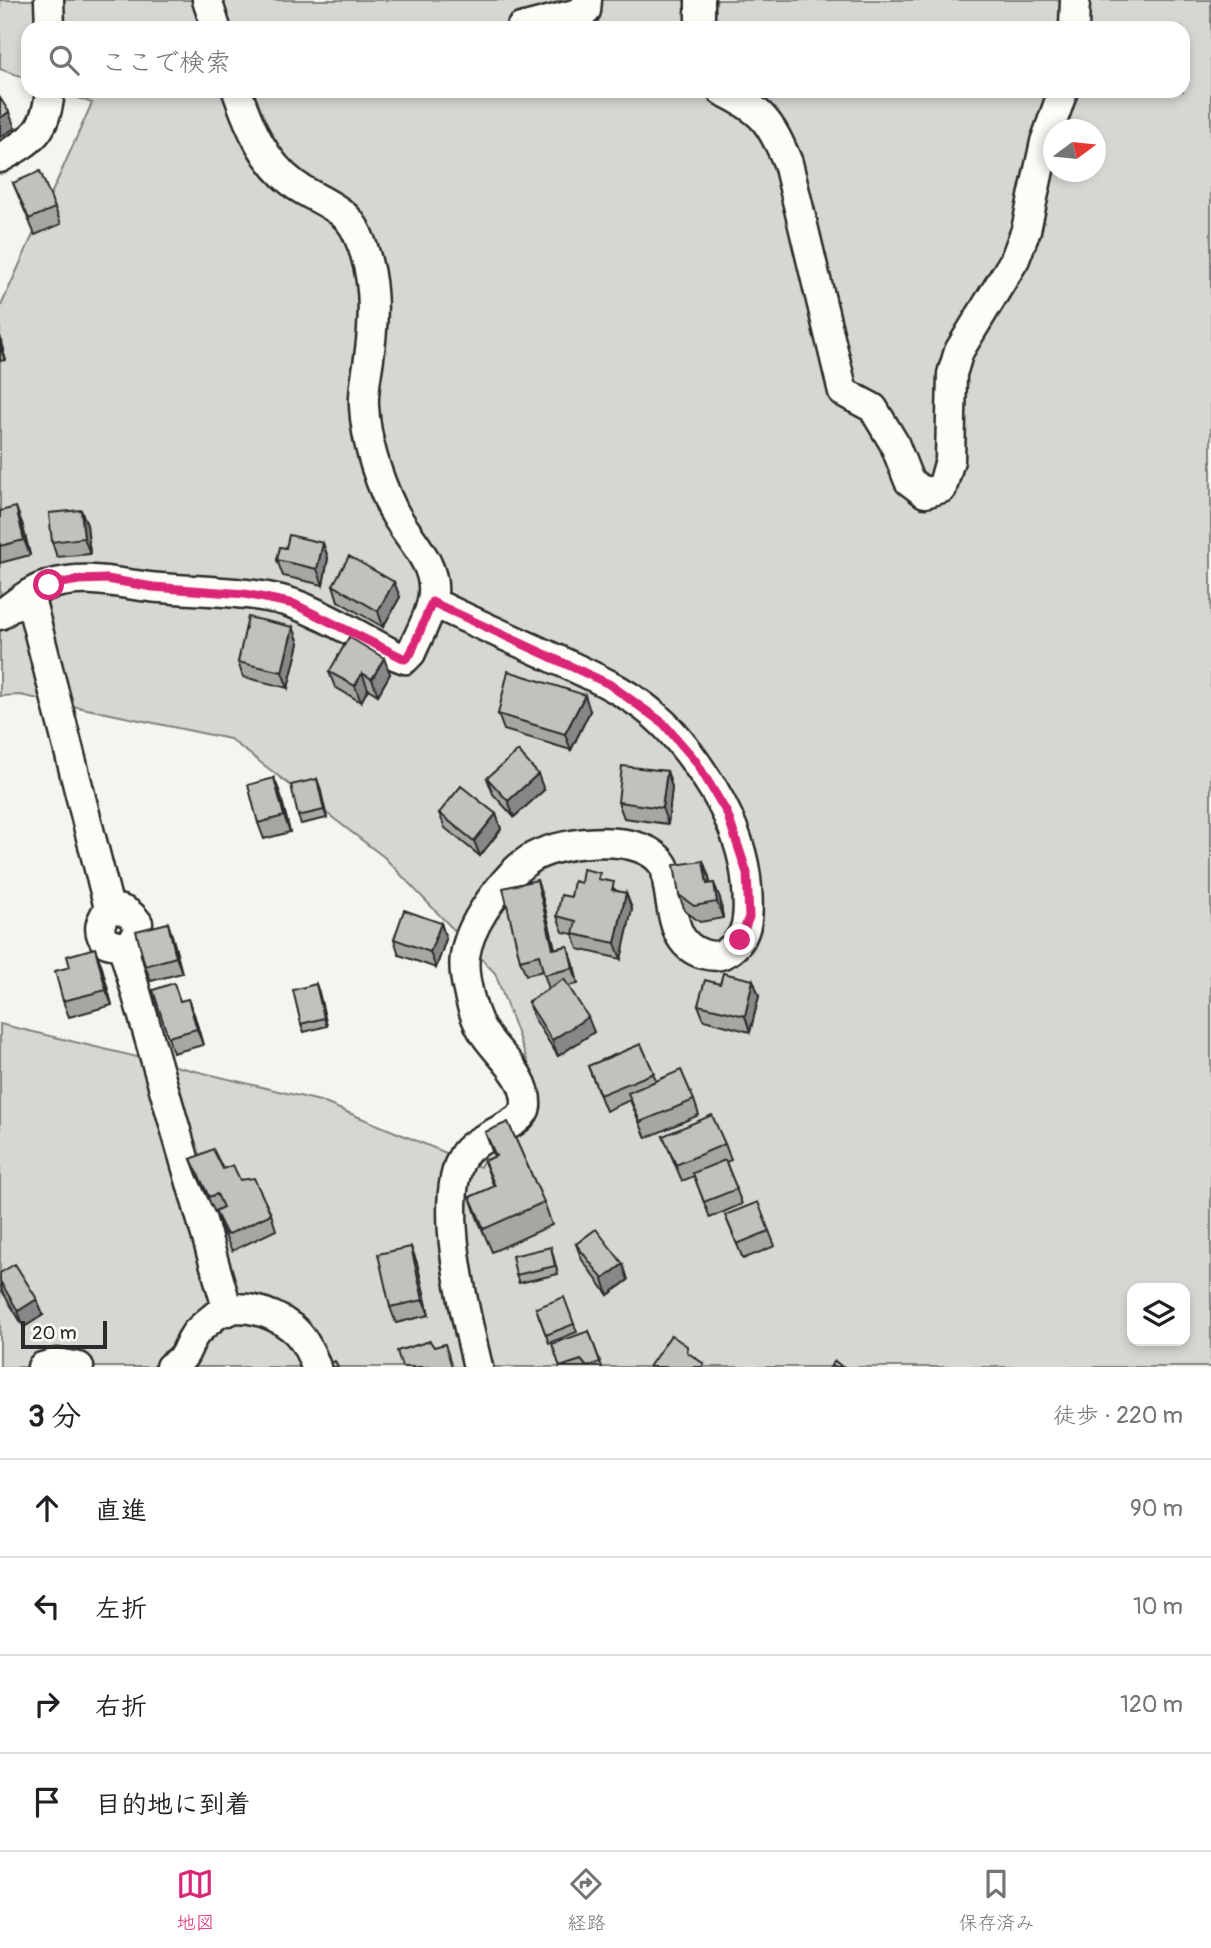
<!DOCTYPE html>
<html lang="ja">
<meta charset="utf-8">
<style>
body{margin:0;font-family:Pangolin,"Klee One",sans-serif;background:#f6f6f6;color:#202124}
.controls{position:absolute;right:21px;bottom:21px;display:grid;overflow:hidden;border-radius:14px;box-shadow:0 4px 10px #0003}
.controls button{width:63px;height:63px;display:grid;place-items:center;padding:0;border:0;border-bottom:2px solid #e0e0e0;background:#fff;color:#202124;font:35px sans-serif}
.compass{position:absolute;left:1043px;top:119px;width:63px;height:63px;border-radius:50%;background:#fff;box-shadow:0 4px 10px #0003;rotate:75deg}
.scale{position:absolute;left:21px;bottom:18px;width:86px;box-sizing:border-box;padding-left:7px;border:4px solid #2b2b2b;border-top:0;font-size:19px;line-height:24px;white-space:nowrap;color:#2b2b2b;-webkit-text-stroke:5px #fdfcf7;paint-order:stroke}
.stop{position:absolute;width:21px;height:21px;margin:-16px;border:5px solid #db2777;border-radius:50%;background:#fff}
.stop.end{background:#db2777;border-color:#fff;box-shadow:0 2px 7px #0008}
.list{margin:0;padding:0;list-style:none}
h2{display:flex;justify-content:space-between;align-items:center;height:91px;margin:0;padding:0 28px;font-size:30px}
h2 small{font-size:23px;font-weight:400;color:#757577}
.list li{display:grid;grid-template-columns:46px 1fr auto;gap:21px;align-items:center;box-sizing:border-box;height:98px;padding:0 28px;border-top:2px solid #e0e0e0}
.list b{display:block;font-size:26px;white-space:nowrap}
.list em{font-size:23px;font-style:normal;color:#757577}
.icon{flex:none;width:38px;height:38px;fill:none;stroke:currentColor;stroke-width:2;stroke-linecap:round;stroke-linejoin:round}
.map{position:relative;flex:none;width:1211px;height:1367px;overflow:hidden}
.search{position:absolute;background:#fff;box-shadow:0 4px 10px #0003;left:21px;right:21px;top:21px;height:77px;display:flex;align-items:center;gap:18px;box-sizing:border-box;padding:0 24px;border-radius:21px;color:#757577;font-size:26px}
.sheet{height:483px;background:#fff}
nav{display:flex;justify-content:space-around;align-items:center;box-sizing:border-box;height:98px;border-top:2px solid #e0e0e0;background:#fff;font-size:19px;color:#757577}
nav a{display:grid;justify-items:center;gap:4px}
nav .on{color:#db2777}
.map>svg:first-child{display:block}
.green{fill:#d7d6d2;stroke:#81807e;stroke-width:2;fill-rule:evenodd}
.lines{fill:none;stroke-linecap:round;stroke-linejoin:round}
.street-casing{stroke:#2b2b2b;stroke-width:33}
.street{stroke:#fdfcf7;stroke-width:28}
.wall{fill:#a7a6a3;stroke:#2b2b2b;stroke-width:2}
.shaded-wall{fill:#888785;stroke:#2b2b2b;stroke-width:2}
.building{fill:#c2c1be;stroke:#2b2b2b;stroke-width:2}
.route{stroke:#db2777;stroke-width:9}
</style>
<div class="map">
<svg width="1211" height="1367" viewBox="0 0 1211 1367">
<rect width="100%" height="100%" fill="#f5f4ef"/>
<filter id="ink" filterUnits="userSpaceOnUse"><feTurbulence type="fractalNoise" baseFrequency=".0143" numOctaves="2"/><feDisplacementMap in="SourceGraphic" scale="14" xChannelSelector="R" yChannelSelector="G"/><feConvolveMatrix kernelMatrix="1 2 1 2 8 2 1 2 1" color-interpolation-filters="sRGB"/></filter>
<g filter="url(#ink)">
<path class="green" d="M0,0H1211V1367H0V1024L320,1101L480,1167L530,1068L495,973L384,857L230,739L20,695L0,696V308L92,103L60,91H1183V28H28V79L0,69ZM1054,130H1096V172H1054ZM1132,1288H1185V1341H1132Z"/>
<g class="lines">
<g class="street-casing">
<path id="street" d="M49,0L50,28
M207,0L216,28
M700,0V28
M521,28L586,11L587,0
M1074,28L1075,0
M722,91C763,111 770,121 788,163L843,392L873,408L894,443L909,481L925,493L942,488L950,460L952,374L959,351L1015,259L1026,230L1045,142L1063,91
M0,158C34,139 46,131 50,91
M29,594L109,908C101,920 95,931 107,943L123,947L228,1311
M432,602C469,620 507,637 545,654C587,674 631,691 664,724C684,744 699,766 714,790C731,819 745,854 747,888C749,913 750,941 723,954C717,957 710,956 703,954C673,945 673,913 668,886C667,880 667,871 664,866C644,831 565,841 535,856C528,860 519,867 513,873C493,894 469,927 465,956C462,975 472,1013 482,1030C496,1054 528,1075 526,1106C524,1126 474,1136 463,1156C436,1202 466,1316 478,1367
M0,615C15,604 31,590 49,585C88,573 122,585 160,588C200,591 261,591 297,605C331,618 364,639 397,656L405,659L411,653C419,634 432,613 433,593C436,560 404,535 392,508C377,476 366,441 364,406C363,390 367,373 369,358C375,314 376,274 357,233C346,207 316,200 295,185C264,162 249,126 237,91
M109,908C123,909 130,912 138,923C137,936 135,942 123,947
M42,1367L57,1363L79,1367
M170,1367C191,1354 183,1351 195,1334C200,1328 209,1321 215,1316C236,1300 272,1312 291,1327C303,1336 311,1353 316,1367"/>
</g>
<use href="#street" class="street"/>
</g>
<path class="wall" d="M13,183L55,208L61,224L35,235Z
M0,336L5,360L0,361Z
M81,510L87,525L90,554L57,557L52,542Z
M0,511L22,523L30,555L0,563Z
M323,543L328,558L323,585L283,576L277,560L286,548Z
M394,582L400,597L383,627L338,601L333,585Z
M293,627L299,643L288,688L243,677L238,662Z
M329,672L390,674L378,695L368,689L361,702L335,687Z
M590,711L571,750L504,730L498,714Z
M667,771L672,787L668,824L624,818L618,802Z
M274,778L280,793L290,832L264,839L258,823Z
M487,778L544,790L514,817L493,794Z
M317,779L327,818L301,824L298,816Z
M439,813L496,814L501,829L480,856L445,828Z
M703,861L709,877L710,883L720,898L723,918L700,922L685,911L679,895Z
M603,880L617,891L626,893L632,909L621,959L578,949L573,934L563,932L557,916L581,883Z
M542,896L555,949L568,946L573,962L578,984L568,986L594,1032L558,1056L534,1018L528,1002L549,989L543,971L526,975L520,960Z
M168,923L173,939L182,973L151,981L145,966Z
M441,923L446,939L436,968L399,955L394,939Z
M101,964L112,1005L69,1017L63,1001Z
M753,980L759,996L750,1032L704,1020L698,1005Z
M316,984L327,1026L304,1032L301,1024Z
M181,1001L194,1014L203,1045L173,1053L168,1037Z
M641,1044L656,1081L694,1100L699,1115L646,1138L630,1100L606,1111L588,1066Z
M485,1132L544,1202L552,1225L492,1252L478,1220L470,1197L494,1187L484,1161L494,1157Z
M663,1136L725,1144L731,1160L726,1162L742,1204L710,1218L694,1176L682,1181Z
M191,1159L223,1169L240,1180L271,1214L276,1230L232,1251L221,1227L216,1213H215L197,1175Z
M725,1215L769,1231L775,1246L743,1259Z
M576,1244L623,1264L628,1280L608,1295L582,1260Z
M411,1247L417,1263L429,1315L396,1323L390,1307Z
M551,1247L558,1274L519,1283L516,1275Z
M0,1281L43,1315L24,1327L2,1291Z
M536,1308L574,1324L577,1332L549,1343Z
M589,1331L602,1367H560Z"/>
<path class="shaded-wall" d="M9,112L15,128L0,137V118Z
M0,336L5,360L0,347Z
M16,507L22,523L30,555L24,540Z
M81,510L87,525L90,554L84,538Z
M323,543L328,558L323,585L317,569Z
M394,582L400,597L383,627L378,611Z
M293,627L299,643L288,688L282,672Z
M384,658L390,674L378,695L372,679Z
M362,673L368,689L361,702L355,686Z
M585,695L590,711L571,750L565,734Z
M667,771L672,787L668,824L662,808Z
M538,774L544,790L514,817L508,801Z
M274,778L280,793L290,832L284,816Z
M317,779L320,787L327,818L324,810Z
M496,814L501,829L480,856L474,841Z
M703,861L709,877L712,900L707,884Z
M537,880L542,896L559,965L553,949Z
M714,883L720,898L723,918L717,902Z
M626,893L632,909L621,959L615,943Z
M168,923L173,939L182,973L176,957Z
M441,923L446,939L436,968L430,952Z
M568,946L573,962L578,984L573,968Z
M95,948L101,964L112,1005L106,990Z
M753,980L759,996L750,1032L745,1016Z
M316,984L319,992L327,1026L324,1018Z
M188,999L194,1014L203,1045L197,1029Z
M588,1017L594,1032L558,1056L552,1040Z
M411,1247L417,1263L429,1315L423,1300Z
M623,1264L628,1280L608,1295L603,1279Z
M37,1299L43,1315L24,1327L18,1311Z"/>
<path class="building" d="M0,98L9,112L0,118Z
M40,171L55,208L29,219L13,183Z
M16,507L24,540L0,546V511Z
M81,510L84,538L52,542L49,513Z
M289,535L323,543L317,569L277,560L280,547L286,548Z
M349,556L394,582L378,611L333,585Z
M248,617L293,627L282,672L238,662Z
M349,637L384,658L372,679L362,673L355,686L329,672Z
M508,671L585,695L565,734L498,714Z
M518,751L538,774L508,801L487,778Z
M622,766L667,771L662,808L618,802Z
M274,778L284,816L258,823L248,785Z
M317,779L324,810L298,816L291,785Z
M461,786L496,814L474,841L439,813Z
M703,861L707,884L714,883L717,902L694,906L679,895L674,865Z
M583,869L600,873L598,879L614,882L612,890L626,893L615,943L573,934L576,921L557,916L561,895L571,897L574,881L581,883Z
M537,880L553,949L568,946L573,968L544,975L539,955L520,960L503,888Z
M404,910L441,923L430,952L394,939Z
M168,923L176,957L145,966L136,931Z
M95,948L106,990L63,1001L55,971L70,967L67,956Z
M723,973L753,980L745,1016L698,1005L705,980L720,984Z
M564,979L588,1017L552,1040L528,1002Z
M174,983L180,1001L188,999L197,1029L168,1037L153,990Z
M316,984L324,1018L301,1024L293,990Z
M641,1044L654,1073L600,1095L588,1066Z
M681,1070L694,1100L640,1122L628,1093Z
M712,1115L725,1144L676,1165L663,1136Z
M508,1122L544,1202L484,1229L470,1197L495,1186L484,1161L496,1156L485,1132Z
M213,1149L223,1169L233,1165L240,1180L254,1178L271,1214L227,1235L215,1211L223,1207L217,1194L209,1197L191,1159Z
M725,1160L737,1189L704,1202L693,1173Z
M758,1202L769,1231L737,1244L725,1215Z
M596,1229L623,1264L603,1279L576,1244Z
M411,1247L423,1300L390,1307L378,1254Z
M551,1247L555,1266L516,1275L512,1256Z
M15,1264L37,1299L18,1311L0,1281V1273Z
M564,1297L574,1324L546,1335L536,1308Z
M589,1331L600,1362L587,1367L581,1360L560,1367L552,1344Z
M671,1335L687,1346V1352L704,1364L702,1367H649Z
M430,1341L434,1347L445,1344L452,1367H402L397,1351Z
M335,1361L338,1367H333L331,1363Z
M835,1361L842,1367H830Z"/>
</g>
<g class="lines" filter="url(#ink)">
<path class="route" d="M49,585L79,580L107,579L153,587L245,594L294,604L405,659L411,653L432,602L609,684L663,723L695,760L727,813L747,873L749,917L740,940"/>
</g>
</svg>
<div class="controls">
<button><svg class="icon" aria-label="layers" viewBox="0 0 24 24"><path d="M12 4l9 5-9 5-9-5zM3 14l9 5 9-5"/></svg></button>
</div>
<svg class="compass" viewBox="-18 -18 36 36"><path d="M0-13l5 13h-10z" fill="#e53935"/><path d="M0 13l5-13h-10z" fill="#757577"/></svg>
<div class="scale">20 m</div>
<div class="stop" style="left:49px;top:585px"></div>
<div class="stop end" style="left:740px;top:940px"></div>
<div class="search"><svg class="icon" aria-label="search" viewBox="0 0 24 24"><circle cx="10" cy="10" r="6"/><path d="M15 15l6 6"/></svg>ここで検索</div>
</div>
<section class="sheet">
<h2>3 分<small>徒歩 · 220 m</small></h2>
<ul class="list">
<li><svg class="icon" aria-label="ahead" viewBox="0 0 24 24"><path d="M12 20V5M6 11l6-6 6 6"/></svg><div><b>直進</b></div><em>90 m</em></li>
<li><svg class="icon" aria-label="left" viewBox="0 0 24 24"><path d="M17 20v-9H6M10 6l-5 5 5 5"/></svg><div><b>左折</b></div><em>10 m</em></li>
<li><svg class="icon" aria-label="right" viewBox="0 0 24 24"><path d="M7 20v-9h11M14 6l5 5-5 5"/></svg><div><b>右折</b></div><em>120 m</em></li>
<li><svg class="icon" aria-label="arrive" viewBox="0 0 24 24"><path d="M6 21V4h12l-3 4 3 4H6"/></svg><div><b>目的地に到着</b></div></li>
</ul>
</section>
<nav>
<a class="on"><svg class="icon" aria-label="map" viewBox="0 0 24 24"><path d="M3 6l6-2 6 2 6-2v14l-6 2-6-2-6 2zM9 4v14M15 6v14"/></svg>地図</a>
<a><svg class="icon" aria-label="directions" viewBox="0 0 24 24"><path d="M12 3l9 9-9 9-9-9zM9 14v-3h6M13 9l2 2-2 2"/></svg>経路</a>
<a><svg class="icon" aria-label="saved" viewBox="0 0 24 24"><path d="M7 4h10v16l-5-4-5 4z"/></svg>保存済み</a>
</nav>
